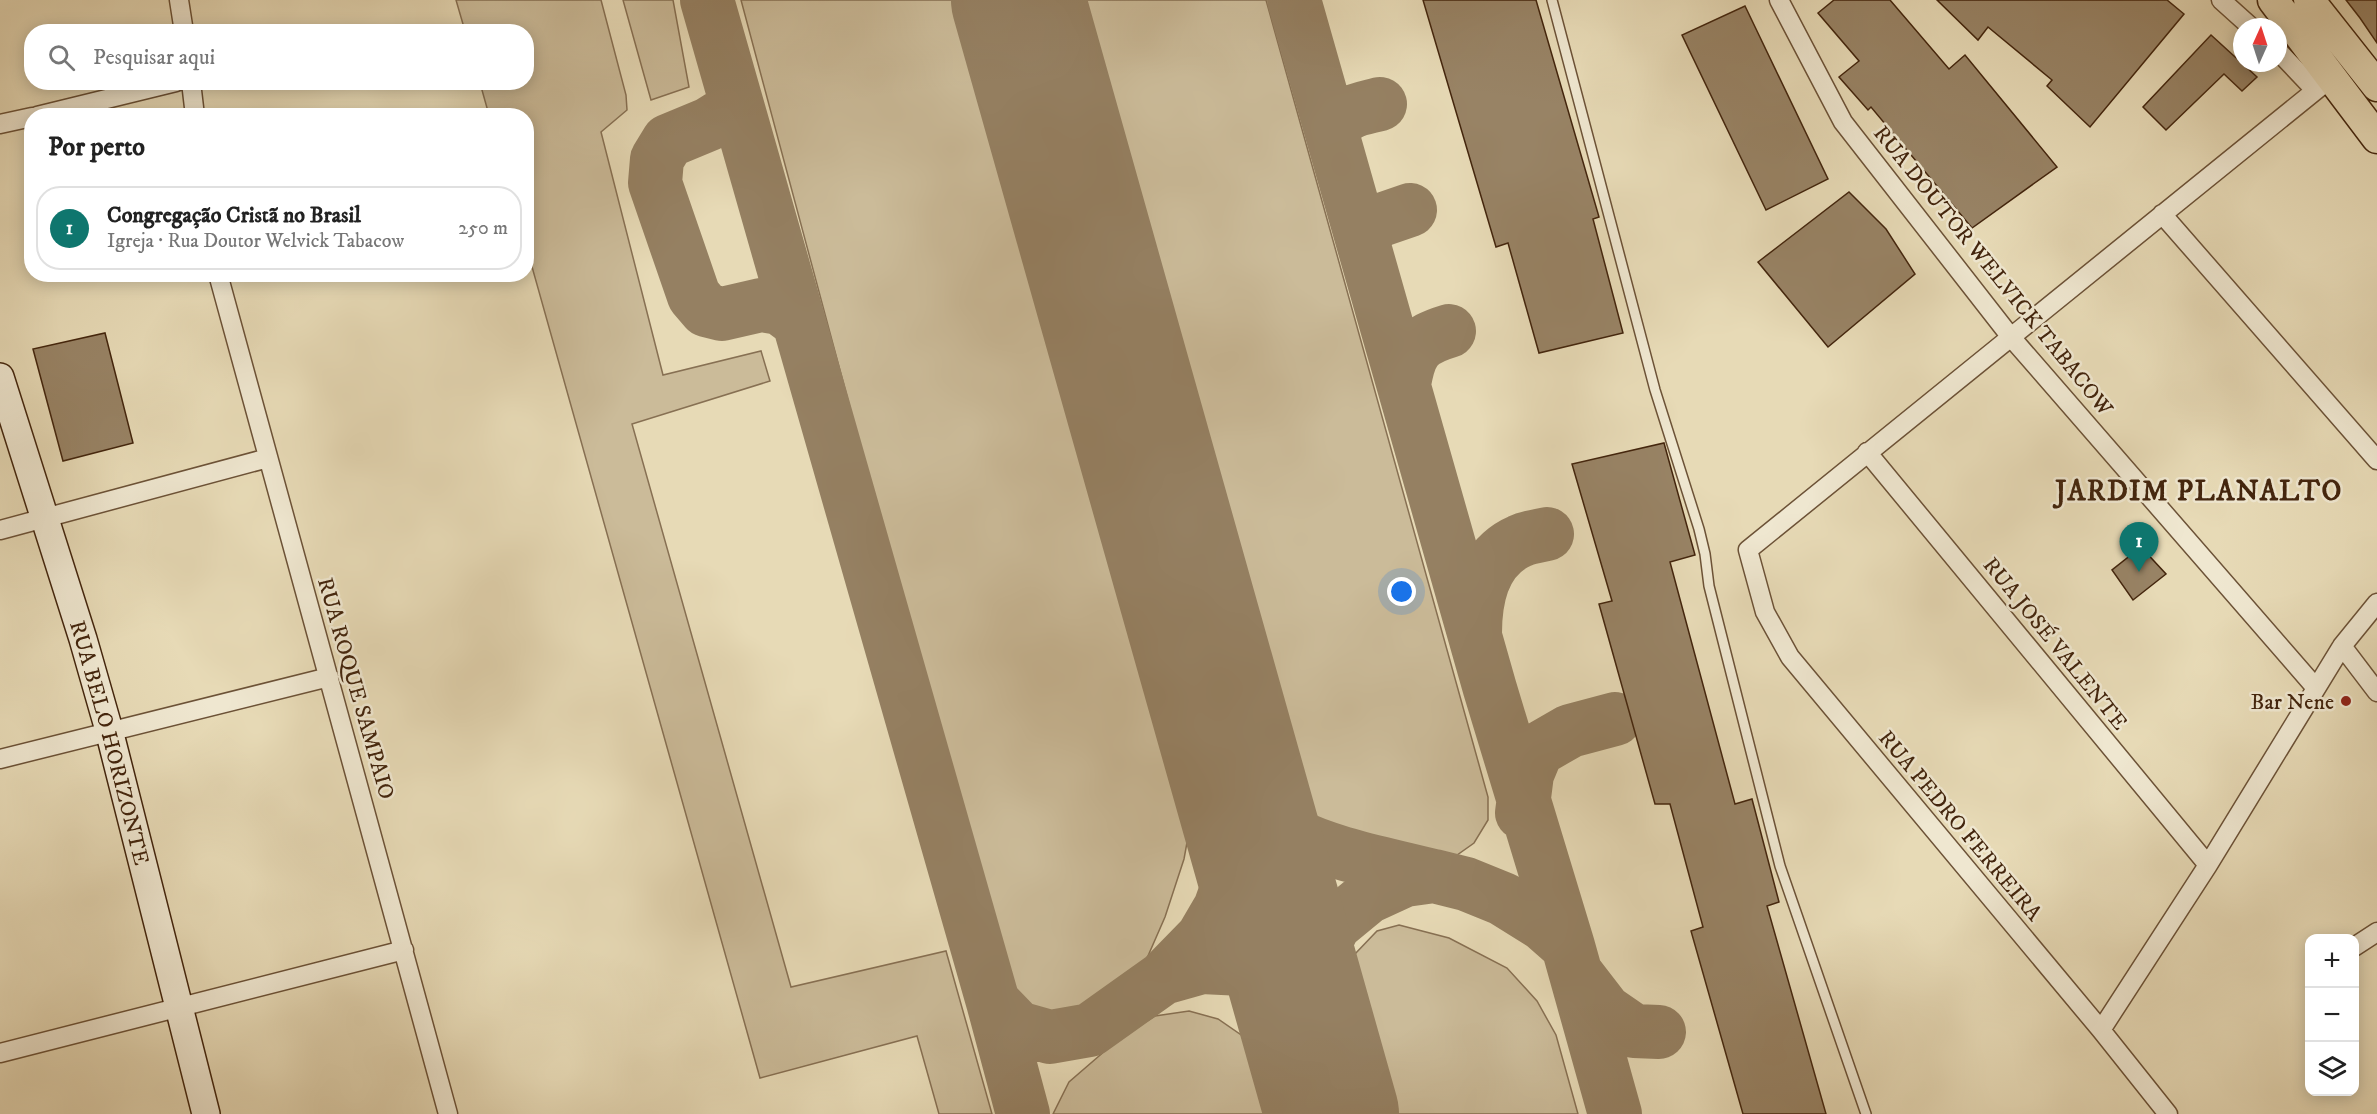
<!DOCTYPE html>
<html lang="pt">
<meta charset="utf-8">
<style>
body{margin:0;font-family:"IM FELL DW Pica",serif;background:#f2f2f2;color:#222}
.controls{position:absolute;right:18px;bottom:18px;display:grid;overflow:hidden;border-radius:12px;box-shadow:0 3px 15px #0003}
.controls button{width:54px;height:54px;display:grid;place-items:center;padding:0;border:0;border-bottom:2px solid #e0e0e0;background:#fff;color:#222;font:30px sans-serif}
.compass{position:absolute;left:2233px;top:18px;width:54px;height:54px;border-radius:50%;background:#fff;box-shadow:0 3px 15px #0003;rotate:3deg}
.you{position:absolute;left:1402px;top:592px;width:21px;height:21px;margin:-15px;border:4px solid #fff;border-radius:50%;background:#1a73e8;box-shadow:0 0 0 9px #1a73e833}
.badge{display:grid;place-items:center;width:39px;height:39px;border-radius:50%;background:#0f766e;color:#fff;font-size:20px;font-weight:700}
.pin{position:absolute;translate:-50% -50px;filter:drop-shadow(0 2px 3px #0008)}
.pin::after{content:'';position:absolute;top:32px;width:21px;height:18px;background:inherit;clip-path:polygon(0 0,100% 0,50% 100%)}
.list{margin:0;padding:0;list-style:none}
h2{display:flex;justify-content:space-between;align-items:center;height:78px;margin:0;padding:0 24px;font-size:26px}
h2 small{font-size:20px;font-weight:400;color:#767676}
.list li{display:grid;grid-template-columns:39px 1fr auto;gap:18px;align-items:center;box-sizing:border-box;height:84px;margin:0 12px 12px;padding:0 12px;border:2px solid #e0e0e0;border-radius:24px}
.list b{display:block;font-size:22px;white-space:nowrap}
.list p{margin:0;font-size:20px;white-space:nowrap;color:#767676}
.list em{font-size:20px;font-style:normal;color:#767676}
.icon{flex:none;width:33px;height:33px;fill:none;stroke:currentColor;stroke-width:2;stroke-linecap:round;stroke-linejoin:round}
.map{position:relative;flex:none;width:2377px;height:1114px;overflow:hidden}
.search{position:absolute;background:#fff;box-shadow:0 3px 15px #0003;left:24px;top:24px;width:510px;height:66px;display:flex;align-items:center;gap:15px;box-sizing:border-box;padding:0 21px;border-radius:24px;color:#767676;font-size:22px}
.panel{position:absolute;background:#fff;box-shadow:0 3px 15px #0003;left:24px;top:108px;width:510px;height:174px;border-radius:24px}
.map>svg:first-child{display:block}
.green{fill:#cbbb99;stroke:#877053;stroke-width:1.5}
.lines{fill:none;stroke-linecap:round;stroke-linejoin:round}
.taxiway{stroke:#958062;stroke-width:54}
.runway{stroke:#958062;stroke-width:134}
.building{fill:#988365;stroke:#43250d;stroke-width:1.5}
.lane-casing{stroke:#6c5237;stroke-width:12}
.street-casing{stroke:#6c5237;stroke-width:21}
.secondary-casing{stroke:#43250d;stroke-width:30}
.primary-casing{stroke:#43250d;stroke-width:33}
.lane{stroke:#efe7d0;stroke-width:9}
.street{stroke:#efe7d0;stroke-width:18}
.secondary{stroke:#efe7d0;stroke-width:27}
.primary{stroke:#e7dab6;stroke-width:30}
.poi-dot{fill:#8f2418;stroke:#efe7d0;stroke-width:2}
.labels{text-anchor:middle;stroke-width:5;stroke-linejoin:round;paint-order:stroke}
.street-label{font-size:22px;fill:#43250d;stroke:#efe7d0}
.poi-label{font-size:22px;fill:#43250d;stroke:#efe7d0;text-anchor:end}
.district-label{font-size:28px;font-weight:bold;letter-spacing:1.5px;fill:#43250d;stroke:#efe7d0}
</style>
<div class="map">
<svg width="2377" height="1114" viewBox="0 0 2377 1114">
<rect width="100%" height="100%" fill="#e7dab6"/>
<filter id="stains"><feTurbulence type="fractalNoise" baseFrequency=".00333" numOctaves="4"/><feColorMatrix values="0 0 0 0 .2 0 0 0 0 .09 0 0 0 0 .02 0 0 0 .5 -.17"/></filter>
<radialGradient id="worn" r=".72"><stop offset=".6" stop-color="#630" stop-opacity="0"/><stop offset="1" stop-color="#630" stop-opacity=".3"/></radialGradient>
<path class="green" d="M456,0H601L626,95L627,110L601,132L663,375L761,351L770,381L632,424L791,987L946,951L992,1114H939L917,1036L760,1078L527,249L526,116L489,115L480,83L526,82V32L465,31Z
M623,0H673L689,87L651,100Z
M741,0H961L1188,783L1192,815L1184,859L1165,917L1144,965L1117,996L1076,1021L1047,1024L1022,1014L1007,995Z
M1055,0H1266L1488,797V820L1474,843L1450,860L1420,862L1325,836L1304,824L1285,798L1273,768Z
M1399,925L1449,938L1507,968L1537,1001L1556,1035L1578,1114H1368L1341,1018L1340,987L1355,954L1377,931Z
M1189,1011L1218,1019L1260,1048L1279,1114H1053L1069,1082L1121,1037L1155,1016Z"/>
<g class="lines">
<path class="taxiway" d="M707,0L993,1002L1023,1114
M1294,0L1490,689L1568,946L1615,1114
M736,103L725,114L709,124L668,141L657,159L655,183L694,296L706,310L722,314L761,305L780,308L799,322
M1332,134C1342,110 1357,110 1380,104
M1364,246L1366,232L1378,221L1410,210
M1404,384C1410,351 1416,341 1449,331
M1475,633C1475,597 1483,557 1520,541C1528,537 1538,536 1547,534
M1522,813L1527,774L1537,750L1570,731L1615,719
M1578,976L1605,1011L1634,1031L1659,1032
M1163,978L1203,937L1220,908L1235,866L1242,822L1237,775C1251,794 1269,822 1290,833C1333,855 1387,864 1433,876
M993,1002L1018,1028L1050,1037L1090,1030L1163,978L1202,967L1243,969L1272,984L1296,1006L1323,1081L1309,1016L1312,969L1334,925L1368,897L1405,880L1434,876L1466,884L1503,899L1543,924L1568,946"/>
<path class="runway" d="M1018,0L1332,1114"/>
</g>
<path class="building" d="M1423,0H1536L1599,217L1593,219L1623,333L1539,353L1508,243L1496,247Z
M1834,0H1890L1949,69L1965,55L2057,167L1972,228L1871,107L1868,110L1839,77L1859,61L1818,13Z
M1937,0H2167L2184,14L2090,127L2047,86L2052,80L1988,27L1978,40Z
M2346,0H2377V43L2360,18Z
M1745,6L1828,179L1766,210L1682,35Z
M2211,35L2257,77L2242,91L2224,74L2166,130L2143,107Z
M1849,192L1886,229L1915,274L1828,347L1758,262Z
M105,333L133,443L63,461L33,349Z
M1664,443L1695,555L1670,562L1735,804L1752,799L1779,902L1767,906L1826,1114H1743L1691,931L1703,927L1670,804H1655L1599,604L1612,601L1572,464Z
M2141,547L2166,574L2133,600L2112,570Z"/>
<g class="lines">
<g class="lane-casing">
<path id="lane" d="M1552,0L1655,390L1699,529L1705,554L1709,586L1780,866L1866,1114"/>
</g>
<g class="street-casing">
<path id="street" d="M179,0L184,32
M1779,0L1843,122L2010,336L2316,688
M2221,0L2251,27
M2278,51L2315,90
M191,82L195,116
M37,116L176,82
M0,124L32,117
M2162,214L2377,460
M218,274L448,1114
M1867,452L2208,865
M0,530L268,458
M2342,646L2377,692
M0,759L329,677
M2354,947L2377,932
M2101,1030L2208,865L2342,646L2377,603
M0,1053L404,950
M2168,1114L2101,1030L1790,657L1765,612L1748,550L2331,78"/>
</g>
<g class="secondary-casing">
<g id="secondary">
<path id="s1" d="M0,377L83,639L109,730L206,1114"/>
</g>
</g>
<g class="primary-casing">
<path id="primary" d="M2273,0L2377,138
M2309,0L2377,86"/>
</g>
<use href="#lane" class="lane"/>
<use href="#street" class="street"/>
<use href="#secondary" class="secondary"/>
<use href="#primary" class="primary"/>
</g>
<circle class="poi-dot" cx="2346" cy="701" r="6"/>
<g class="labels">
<g class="street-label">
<text transform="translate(1994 270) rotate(51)" y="8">RUA DOUTOR WELVICK TABACOW</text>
<text transform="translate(2056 643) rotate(51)" y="8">RUA JOSÉ VALENTE</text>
<text transform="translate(357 688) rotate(74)" y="8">RUA ROQUE SAMPAIO</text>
<text dy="8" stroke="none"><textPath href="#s1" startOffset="382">RUA BELO HORIZONTE</textPath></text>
<text transform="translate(1961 825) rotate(50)" y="8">RUA PEDRO FERREIRA</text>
</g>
<g class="poi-label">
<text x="2334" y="709">Bar Nene</text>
</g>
<g class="district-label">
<text x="2199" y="500">JARDIM PLANALTO</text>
</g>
</g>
<rect width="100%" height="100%" filter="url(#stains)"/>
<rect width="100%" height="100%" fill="url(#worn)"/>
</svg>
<div class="controls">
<button>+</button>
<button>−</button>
<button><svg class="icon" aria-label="layers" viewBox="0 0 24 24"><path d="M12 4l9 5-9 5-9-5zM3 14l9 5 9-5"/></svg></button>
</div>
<svg class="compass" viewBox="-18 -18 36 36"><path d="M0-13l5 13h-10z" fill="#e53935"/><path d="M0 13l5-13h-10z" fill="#767676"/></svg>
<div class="you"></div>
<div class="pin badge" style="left:2139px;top:572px">1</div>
<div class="search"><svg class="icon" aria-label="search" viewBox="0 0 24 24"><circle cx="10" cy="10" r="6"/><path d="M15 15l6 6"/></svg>Pesquisar aqui</div>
<section class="panel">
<h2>Por perto<small></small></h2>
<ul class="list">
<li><span class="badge">1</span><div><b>Congregação Cristã no Brasil</b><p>Igreja · Rua Doutor Welvick Tabacow</p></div><em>250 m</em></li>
</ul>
</section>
</div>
